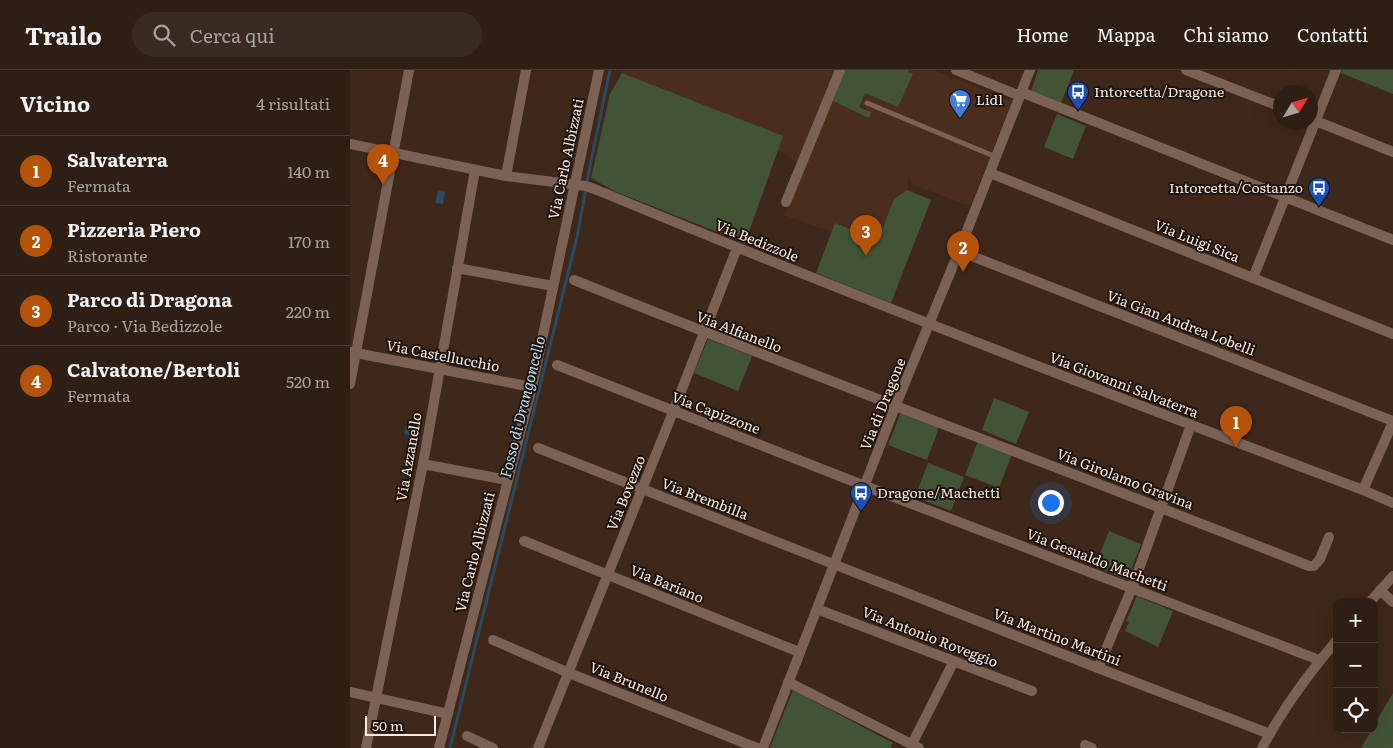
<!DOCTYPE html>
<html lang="it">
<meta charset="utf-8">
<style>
body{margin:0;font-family:Literata,serif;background:#3a2b22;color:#f1f3f6}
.controls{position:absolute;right:15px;bottom:15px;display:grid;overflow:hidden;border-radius:10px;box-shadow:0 5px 20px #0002}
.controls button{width:45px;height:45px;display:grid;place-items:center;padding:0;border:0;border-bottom:1px solid #493c34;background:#2e1e14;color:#f1f3f6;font:25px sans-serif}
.compass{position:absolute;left:923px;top:15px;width:45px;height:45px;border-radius:50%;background:#2e1e14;box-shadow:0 5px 20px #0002;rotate:52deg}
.scale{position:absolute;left:15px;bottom:12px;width:71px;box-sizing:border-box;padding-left:5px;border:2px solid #f8e9e1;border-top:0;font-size:14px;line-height:18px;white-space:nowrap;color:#f8e9e1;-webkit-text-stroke:4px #1e130e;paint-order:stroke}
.you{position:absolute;left:700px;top:432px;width:18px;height:18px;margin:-12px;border:4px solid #fff;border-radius:50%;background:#1a73e8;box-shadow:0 0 0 8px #1a73e833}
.badge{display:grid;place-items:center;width:32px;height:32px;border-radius:50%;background:#b45309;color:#fff;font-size:16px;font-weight:700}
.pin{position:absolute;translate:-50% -41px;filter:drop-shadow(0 1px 2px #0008)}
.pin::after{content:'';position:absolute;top:26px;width:18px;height:15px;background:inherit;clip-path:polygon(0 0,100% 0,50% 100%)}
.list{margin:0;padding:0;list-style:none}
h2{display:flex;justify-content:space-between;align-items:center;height:65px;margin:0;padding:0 20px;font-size:21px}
h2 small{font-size:16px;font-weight:400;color:#a7a2a0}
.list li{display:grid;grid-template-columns:32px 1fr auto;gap:15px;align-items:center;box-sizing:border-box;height:70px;padding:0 20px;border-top:1px solid #493c34}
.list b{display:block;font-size:19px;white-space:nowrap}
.list p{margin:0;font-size:16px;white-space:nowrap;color:#a7a2a0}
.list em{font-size:16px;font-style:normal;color:#a7a2a0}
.icon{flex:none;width:28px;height:28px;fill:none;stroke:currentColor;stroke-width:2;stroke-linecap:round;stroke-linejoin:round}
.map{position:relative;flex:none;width:1043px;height:678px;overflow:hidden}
header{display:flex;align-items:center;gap:30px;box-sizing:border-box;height:70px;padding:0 25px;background:#2e1e14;border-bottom:1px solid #493c34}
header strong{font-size:24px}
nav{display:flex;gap:28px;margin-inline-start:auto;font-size:18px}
.search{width:350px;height:45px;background:#3a2b22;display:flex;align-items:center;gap:12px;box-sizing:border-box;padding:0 18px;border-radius:28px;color:#a7a2a0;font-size:19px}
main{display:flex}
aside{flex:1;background:#2e1e14}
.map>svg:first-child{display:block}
.built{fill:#4a2d1c}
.green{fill:#435436}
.water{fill:#294a61}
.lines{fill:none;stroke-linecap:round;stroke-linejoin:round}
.stream{stroke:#294a61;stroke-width:3}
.lane{stroke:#7c6254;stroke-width:5}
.street{stroke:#7c6254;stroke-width:10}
.labels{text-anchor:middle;stroke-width:4;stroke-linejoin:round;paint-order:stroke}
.poi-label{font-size:14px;fill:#f8e9e1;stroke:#1e130e;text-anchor:start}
.street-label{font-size:14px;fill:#f8e9e1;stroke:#1e130e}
.water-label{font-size:15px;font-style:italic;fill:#bbdef7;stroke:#1e130e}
</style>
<header>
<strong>Trailo</strong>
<div class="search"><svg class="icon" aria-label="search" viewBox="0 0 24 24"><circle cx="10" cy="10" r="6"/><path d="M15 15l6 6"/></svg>Cerca qui</div>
<nav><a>Home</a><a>Mappa</a><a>Chi siamo</a><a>Contatti</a></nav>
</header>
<main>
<aside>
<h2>Vicino<small>4 risultati</small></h2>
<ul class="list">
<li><span class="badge">1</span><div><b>Salvaterra</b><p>Fermata</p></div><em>140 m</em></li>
<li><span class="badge">2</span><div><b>Pizzeria Piero</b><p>Ristorante</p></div><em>170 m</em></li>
<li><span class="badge">3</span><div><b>Parco di Dragona</b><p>Parco · Via Bedizzole</p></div><em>220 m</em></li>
<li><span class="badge">4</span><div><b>Calvatone/Bertoli</b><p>Fermata</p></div><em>520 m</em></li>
</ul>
</aside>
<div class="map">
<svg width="1043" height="678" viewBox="0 0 1043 678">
<rect width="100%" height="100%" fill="#3e281b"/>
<path class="built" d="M273,0H484L447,92L428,80L432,66L272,3Z
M559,0H583L662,31L620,136L563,115L559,107L557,120L544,129L528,170L486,153L482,162L434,145L483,31L518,47L509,37L515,22L562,4L558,2Z"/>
<path class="green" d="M495,0H559L558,2L563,4L548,37L515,23L509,37L521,42L519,48L483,31Z
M688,0H724L711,33L681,21Z
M992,0H1043V24L991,3Z
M272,3L433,66L395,173L264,121L241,108L260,24Z
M707,44L736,56L723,89L694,77Z
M557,120L581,130L541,233L466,203L485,153L528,170L544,129Z
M358,269L402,286L388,321L344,303Z
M644,328L679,342L666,374L632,360Z
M551,342L589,357L577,390L538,375Z
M628,371L662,384L649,418L615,405Z
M578,393L614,407L601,441L565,427Z
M759,461L791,474L777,510L745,496Z
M787,526L823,541L808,577L775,561L779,552L776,551Z
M443,620L543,673L540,678H420Z
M1043,623V678H1011L1022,659H1024V655Z"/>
<path class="water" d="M88,120L95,121L93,134L85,133Z
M56,356L67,357L65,366L54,364Z"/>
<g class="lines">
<path class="stream" d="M100,678L227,167L241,91L260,0"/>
<path class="lane" d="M517,33L646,87"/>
<path class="street" d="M606,0L670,26
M836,0L931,37
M671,22L1043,170
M961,49L1043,82
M0,74L156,106L236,116L247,120C500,225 756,323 1013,420L1043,433
M640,103L1043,264
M156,106L176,0
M436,132L490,0
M609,181L1043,351
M107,198L203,216
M903,208L986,0
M224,210C468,308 714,399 959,496H964L970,489L979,467
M1,282L182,317
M207,295L515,416L969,590
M0,314L59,0
M188,378L748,598L920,664
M73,394L157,410
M1013,420L1043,352
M174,471L449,582
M1030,520L1043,532
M1020,532L1043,506
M467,539L682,621
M143,570L219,603L407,678
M748,598L782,518L841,355
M438,612L569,678
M0,622L98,644
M117,666L143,678
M562,674L604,591
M735,675L742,678
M16,678L73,394L125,100
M89,678L182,317L249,0
M188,678L323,342L387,178
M413,678L545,337L609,181L680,0
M912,678C932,640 959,603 987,570"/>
</g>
<defs>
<g id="bus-pin" transform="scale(1.125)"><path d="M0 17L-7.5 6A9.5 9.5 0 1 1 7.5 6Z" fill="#1a4fb4" stroke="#1e130e"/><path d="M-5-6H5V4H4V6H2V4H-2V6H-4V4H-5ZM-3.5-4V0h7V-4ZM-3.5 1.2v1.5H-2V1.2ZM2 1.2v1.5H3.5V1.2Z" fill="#fff"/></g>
<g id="supermarket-pin" transform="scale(1.125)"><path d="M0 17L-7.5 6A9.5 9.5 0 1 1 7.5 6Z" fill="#3f7fe0" stroke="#1e130e"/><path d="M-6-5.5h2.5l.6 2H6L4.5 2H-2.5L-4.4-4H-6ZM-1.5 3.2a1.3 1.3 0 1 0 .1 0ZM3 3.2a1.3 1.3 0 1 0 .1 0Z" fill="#fff"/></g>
</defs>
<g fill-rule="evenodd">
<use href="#bus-pin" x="728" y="22"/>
<use href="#supermarket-pin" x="610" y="30"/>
<use href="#bus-pin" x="969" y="118"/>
<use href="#bus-pin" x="511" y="423"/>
</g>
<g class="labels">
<g class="poi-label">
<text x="744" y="27">Intorcetta/Dragone</text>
<text x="626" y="35">Lidl</text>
<text x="953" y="123" text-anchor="end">Intorcetta/Costanzo</text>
<text x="527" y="428">Dragone/Machetti</text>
</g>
<g class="street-label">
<text transform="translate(216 89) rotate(-78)" y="5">Via Carlo Albizzati</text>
<text transform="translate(407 171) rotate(22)" y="5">Via Bedizzole</text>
<text transform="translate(847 171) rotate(22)" y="5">Via Luigi Sica</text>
<text transform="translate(831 253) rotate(21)" y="5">Via Gian Andrea Lobelli</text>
<text transform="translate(389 262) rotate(21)" y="5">Via Alfianello</text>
<text transform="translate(93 286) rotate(11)" y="5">Via Castellucchio</text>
<text transform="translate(774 315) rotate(21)" y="5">Via Giovanni Salvaterra</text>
<text transform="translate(533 334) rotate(-68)" y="5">Via di Dragone</text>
<text transform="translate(366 343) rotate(21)" y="5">Via Capizzone</text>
<text transform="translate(59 387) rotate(-80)" y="5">Via Azzanello</text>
<text transform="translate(775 409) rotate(21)" y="5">Via Girolamo Gravina</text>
<text transform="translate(276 423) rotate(-68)" y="5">Via Bovezzo</text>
<text transform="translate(355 429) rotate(21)" y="5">Via Brembilla</text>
<text transform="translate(125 482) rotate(-76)" y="5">Via Carlo Albizzati</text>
<text transform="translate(747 490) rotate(21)" y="5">Via Gesualdo Machetti</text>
<text transform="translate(317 514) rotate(22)" y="5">Via Bariano</text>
<text transform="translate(580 567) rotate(21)" y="5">Via Antonio Roveggio</text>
<text transform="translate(707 567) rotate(21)" y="5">Via Martino Martini</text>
<text transform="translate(279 612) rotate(22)" y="5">Via Brunello</text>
</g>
<g class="water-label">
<text transform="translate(173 337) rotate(-76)" y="5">Fosso di Drangoncello</text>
</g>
</g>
</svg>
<div class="controls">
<button>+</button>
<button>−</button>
<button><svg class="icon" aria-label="locate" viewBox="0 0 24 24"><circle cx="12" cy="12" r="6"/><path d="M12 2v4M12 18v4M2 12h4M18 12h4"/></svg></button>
</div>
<svg class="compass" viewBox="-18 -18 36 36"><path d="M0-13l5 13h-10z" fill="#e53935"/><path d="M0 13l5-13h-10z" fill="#a7a2a0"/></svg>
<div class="scale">50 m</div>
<div class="you"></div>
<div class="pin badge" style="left:886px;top:377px">1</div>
<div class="pin badge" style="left:613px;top:202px">2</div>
<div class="pin badge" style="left:516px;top:186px">3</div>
<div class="pin badge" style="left:33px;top:115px">4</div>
</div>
</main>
